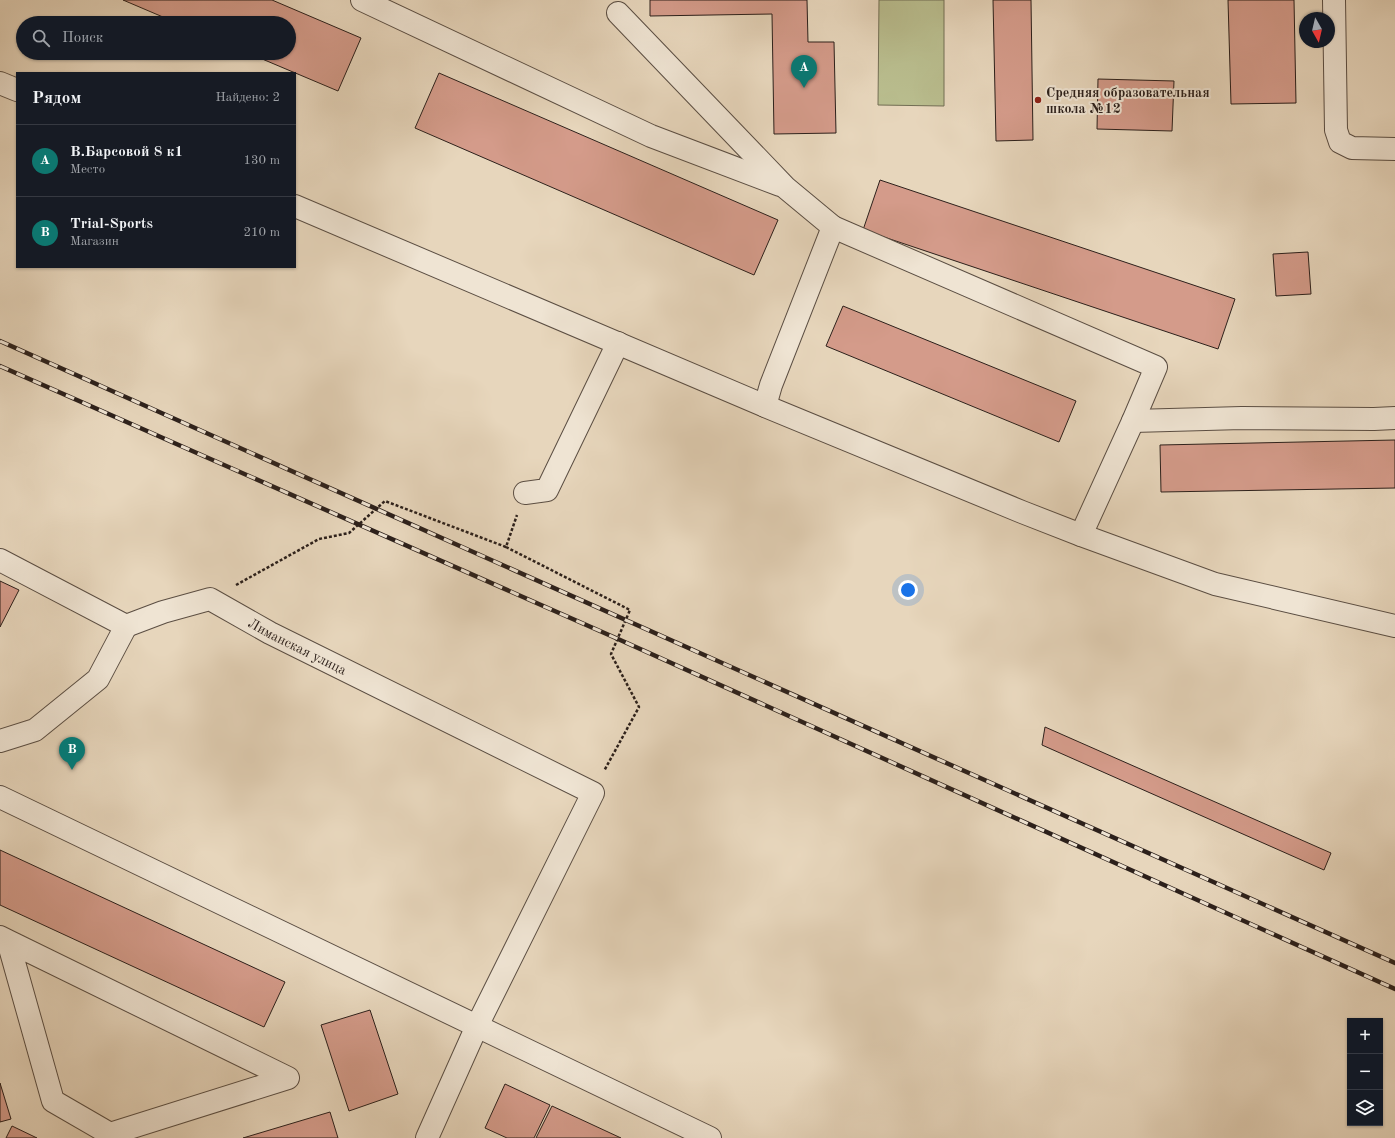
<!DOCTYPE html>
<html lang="ru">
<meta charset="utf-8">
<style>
body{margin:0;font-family:"Old Standard TT",serif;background:#242831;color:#f1f3f6}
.controls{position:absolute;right:12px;bottom:12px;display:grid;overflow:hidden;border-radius:0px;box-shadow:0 1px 3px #0004}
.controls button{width:36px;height:36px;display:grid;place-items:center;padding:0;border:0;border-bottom:1px solid #363941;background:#171b24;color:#f1f3f6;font:20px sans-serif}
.compass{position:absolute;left:1299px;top:12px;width:36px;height:36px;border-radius:50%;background:#171b24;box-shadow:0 1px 3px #0004;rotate:172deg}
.you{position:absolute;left:908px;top:590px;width:14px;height:14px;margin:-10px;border:3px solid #fff;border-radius:50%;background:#1a73e8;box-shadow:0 0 0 6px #1a73e833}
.badge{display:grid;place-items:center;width:26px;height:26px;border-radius:50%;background:#0f766e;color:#fff;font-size:13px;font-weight:700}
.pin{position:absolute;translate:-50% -33px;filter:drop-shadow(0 1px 2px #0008)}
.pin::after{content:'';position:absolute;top:21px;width:14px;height:12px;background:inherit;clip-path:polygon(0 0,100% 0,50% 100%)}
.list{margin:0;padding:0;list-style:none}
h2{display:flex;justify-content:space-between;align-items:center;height:52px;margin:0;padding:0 16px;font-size:17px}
h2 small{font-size:13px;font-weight:400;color:#9ea1a6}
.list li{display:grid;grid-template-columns:26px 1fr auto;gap:12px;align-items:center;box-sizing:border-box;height:72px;padding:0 16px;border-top:1px solid #363941}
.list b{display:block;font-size:15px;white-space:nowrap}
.list p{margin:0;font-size:13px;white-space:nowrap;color:#9ea1a6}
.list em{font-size:13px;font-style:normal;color:#9ea1a6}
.icon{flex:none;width:22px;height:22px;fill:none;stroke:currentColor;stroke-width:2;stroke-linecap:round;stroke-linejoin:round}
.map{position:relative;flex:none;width:1395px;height:1138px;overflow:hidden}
.search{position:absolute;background:#171b24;box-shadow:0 1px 3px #0004;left:16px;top:16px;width:280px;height:44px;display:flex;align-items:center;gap:10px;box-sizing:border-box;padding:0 14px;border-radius:22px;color:#9ea1a6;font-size:15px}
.panel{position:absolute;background:#171b24;box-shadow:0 1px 3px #0004;left:16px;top:72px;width:280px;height:196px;border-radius:0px}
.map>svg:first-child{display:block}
.park{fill:#b9bd8e;stroke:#726e54}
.building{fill:#d49b8a;stroke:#2c201b}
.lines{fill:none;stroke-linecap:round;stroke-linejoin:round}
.minor-casing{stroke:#5b4e43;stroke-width:24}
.path{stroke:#2c201b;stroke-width:2.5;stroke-dasharray:3 2;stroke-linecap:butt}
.minor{stroke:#efe4d3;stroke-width:22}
.rail-casing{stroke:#2c201b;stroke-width:4.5}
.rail{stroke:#efe4d3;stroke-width:3;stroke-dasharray:9;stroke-linecap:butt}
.poi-dot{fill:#8f2418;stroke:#efe4d3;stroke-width:1.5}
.labels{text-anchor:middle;stroke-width:4;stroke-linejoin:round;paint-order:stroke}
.poi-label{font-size:14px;font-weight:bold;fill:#2c201b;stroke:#efe4d3;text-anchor:start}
.street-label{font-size:14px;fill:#2c201b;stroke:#efe4d3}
</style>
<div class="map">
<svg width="1395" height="1138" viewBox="0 0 1395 1138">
<rect width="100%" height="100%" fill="#e7d6bc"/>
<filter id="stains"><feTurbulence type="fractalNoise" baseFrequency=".005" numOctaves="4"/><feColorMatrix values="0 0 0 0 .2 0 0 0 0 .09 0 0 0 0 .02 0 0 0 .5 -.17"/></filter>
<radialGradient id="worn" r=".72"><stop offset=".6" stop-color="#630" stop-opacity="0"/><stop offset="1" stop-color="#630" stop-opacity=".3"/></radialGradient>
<path class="park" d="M879,0H944V106L878,105Z"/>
<path class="building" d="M123,0H272L361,38L338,91L248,53H289V23H177Z
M650,0H807L808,42H834L836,133L774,134L772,14L650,16Z
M993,0H1031L1033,140L996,141Z
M1228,0H1294L1296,103L1231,104Z
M439,73L778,220L754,275L415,128Z
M1098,79L1174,81L1172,131L1097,129Z
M880,180L1235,299L1218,349L863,230Z
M1308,252L1311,294L1276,296L1273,254Z
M843,306L1076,401L1059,442L826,346Z
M1395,440V488L1161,492L1160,445Z
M0,581L19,590L0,627Z
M1045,727L1331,853L1324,870L1042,745Z
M0,850L285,982L264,1027L0,905Z
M370,1010L398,1094L349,1111L321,1025Z
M0,1083L11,1119L0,1122Z
M505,1084L550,1105L534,1138H507L485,1128Z
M552,1106L621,1138H536Z
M330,1112L338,1138H243Z
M12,1126L37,1138H6Z"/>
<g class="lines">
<g class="minor-casing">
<g id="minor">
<path d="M362,0L651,136L780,185"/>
<path d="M1334,0L1336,130L1340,142L1352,148L1395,149"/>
<path d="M618,13L786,188L833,227L771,385L765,406"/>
<path d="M0,83L17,90"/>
<path d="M295,206L765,406L1022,512L1081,535L1215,584L1395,626"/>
<path d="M833,227L1156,367L1133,421L1081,535"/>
<path d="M1133,421L1242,418L1374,419L1395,418"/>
<path d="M525,493L547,490L618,343"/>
<path id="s1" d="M0,560L126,626L163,612L210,599L270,633L593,793L477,1026L427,1138"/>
<path d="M0,741L35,730L98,679L126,626"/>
<path d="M0,797L710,1138"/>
<path d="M0,937L8,941L288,1078L110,1134L53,1101L8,941"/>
</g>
</g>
<path class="path" d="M506,547L630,610L611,654L639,707L604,771
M236,585L319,539L349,533L385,501L506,547L517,515"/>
<use href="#minor" class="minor"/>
<g class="rail-casing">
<path id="rail" d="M0,341L1395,963
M0,366L618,639L1395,989"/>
</g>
<use href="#rail" class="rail"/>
</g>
<circle class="poi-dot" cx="1038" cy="100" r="4"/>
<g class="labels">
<g class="poi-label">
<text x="1046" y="97">Средняя образовательная<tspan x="1046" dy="16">школа №12</tspan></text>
</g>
<g class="street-label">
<text dy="5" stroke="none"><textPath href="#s1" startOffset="330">Лиманская улица</textPath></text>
</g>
</g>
<rect width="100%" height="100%" filter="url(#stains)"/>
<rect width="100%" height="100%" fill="url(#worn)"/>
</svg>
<div class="controls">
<button>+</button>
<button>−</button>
<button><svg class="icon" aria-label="layers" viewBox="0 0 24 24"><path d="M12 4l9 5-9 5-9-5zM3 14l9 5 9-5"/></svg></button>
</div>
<svg class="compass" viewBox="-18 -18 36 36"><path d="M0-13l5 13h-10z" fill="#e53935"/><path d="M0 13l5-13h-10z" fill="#9ea1a6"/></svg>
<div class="you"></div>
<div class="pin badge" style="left:804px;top:88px">A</div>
<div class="pin badge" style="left:72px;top:770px">B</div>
<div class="search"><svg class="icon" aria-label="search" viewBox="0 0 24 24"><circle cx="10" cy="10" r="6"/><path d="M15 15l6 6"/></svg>Поиск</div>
<section class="panel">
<h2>Рядом<small>Найдено: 2</small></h2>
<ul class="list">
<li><span class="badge">A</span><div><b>В.Барсовой 8 к1</b><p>Место</p></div><em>130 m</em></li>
<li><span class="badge">B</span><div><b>Trial-Sports</b><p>Магазин</p></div><em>210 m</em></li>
</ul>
</section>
</div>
